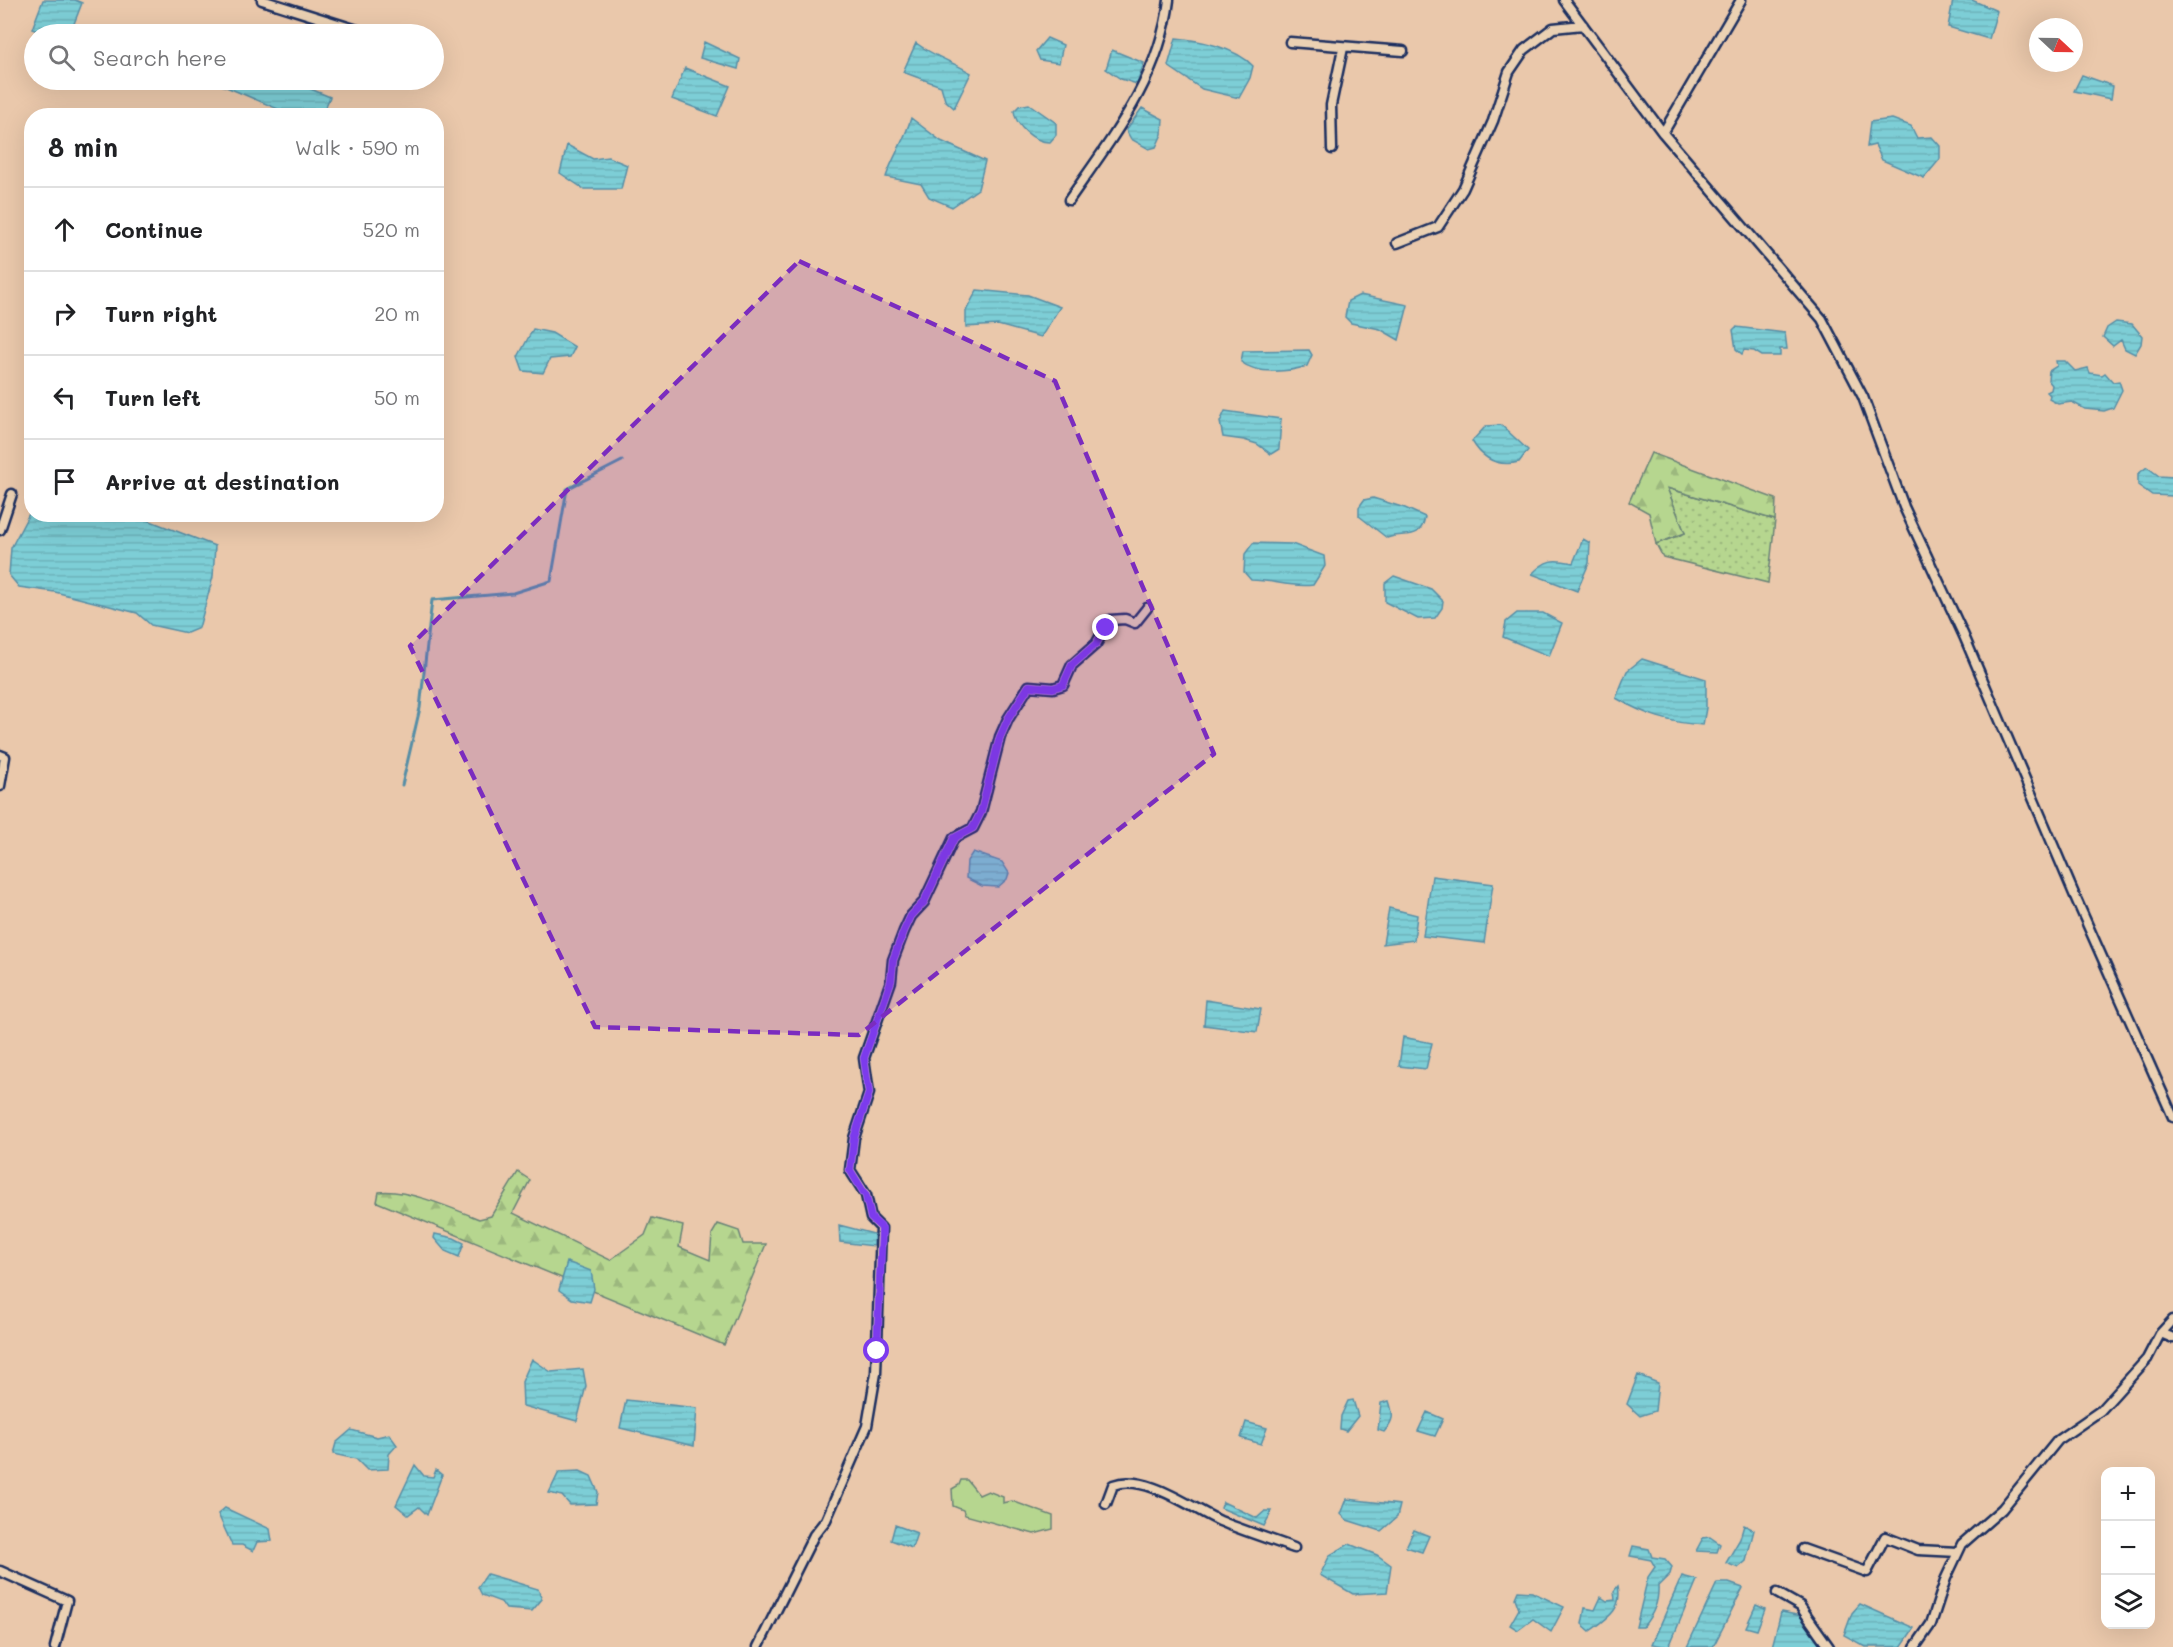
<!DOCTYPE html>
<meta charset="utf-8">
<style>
body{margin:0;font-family:Mali,sans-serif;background:#f6f6f6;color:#202124}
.controls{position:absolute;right:18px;bottom:18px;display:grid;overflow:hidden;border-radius:12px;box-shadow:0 6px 24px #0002}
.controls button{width:54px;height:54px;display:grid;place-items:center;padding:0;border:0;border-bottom:2px solid #e0e0e0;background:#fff;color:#202124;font:30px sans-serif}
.compass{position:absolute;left:2029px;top:18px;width:54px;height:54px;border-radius:50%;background:#fff;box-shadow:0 6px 24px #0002;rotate:112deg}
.stop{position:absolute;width:18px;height:18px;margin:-14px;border:4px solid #7c3aed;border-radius:50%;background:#fff}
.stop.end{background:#7c3aed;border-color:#fff;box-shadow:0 2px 6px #0008}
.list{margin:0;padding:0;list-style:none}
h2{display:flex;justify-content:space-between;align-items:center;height:78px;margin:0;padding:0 24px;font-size:26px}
h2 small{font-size:20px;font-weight:400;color:#757577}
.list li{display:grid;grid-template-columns:39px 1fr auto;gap:18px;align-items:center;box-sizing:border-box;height:84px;padding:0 24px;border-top:2px solid #e0e0e0}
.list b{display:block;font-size:22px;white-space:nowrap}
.list em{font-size:20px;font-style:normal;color:#757577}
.icon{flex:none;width:33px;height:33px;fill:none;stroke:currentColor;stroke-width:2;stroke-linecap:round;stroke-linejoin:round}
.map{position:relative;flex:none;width:2173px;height:1647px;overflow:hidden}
.search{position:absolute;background:#fff;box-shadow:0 6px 24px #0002;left:24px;top:24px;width:420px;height:66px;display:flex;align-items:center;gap:15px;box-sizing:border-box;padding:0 21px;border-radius:33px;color:#757577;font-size:22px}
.panel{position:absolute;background:#fff;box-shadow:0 6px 24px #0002;left:24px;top:108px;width:420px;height:414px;border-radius:24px}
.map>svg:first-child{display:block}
.grass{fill:url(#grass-dots);stroke:#688276;stroke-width:1.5}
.forest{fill:url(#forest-firs);stroke:#688276;stroke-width:1.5}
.green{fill:#b6d68f;stroke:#688276;stroke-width:1.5}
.water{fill:url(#water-rules);stroke:#568ea6;stroke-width:1.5}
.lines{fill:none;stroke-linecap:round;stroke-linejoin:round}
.stream{stroke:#568ea6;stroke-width:3}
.minor-casing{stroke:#1b2f5e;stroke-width:13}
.minor{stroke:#ebd1b3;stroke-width:8}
.route{stroke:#7c3aed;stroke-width:8}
.marked{fill:#7b2cbf;fill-opacity:0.2;stroke:#7b2cbf;stroke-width:4.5;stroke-dasharray:12 8;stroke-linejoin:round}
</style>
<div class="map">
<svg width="2173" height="1647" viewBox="0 0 2173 1647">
<defs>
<pattern id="grass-dots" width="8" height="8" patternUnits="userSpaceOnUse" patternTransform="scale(1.5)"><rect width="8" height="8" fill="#b6d68f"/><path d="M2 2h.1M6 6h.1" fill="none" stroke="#9cb87e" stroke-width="1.8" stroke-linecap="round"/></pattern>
<pattern id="forest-firs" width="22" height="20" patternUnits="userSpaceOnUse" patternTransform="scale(1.5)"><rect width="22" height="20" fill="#b6d68f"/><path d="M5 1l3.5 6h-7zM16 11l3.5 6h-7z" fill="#9cb87e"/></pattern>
<pattern id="water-rules" width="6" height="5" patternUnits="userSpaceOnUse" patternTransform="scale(1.5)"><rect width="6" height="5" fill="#7dced6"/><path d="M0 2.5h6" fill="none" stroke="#6bb1ba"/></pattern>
</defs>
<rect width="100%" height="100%" fill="#eac8ab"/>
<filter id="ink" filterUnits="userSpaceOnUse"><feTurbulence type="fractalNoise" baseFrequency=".0167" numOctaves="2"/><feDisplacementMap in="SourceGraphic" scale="12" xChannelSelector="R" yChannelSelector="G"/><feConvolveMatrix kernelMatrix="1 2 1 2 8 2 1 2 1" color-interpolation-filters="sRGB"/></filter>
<g filter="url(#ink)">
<path class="grass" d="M1667,488L1775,520L1768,583L1663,557L1656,544L1685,533Z"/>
<path class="forest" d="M1651,453L1776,499L1775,520L1667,488L1685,533L1656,544L1649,513L1629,502Z
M518,1172L530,1180L513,1213L610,1260L645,1235L652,1218L683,1226L679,1247L710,1260L712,1234L718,1224L739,1231L743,1244H766L724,1345L377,1202L379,1192C405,1188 454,1209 479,1219L491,1216Z"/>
<path class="green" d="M961,1480H967L979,1495L988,1491L1003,1497V1503L1012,1501L1053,1516V1529L1034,1534L965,1515L963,1510L953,1506L952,1489L959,1485Z"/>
<path class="water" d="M43,0H75L82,3L70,34H47L32,29Z
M1953,0H1972L1997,11L1989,39L1948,27Z
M1047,38L1063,45L1059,63L1040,60L1036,51Z
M1176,38C1200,40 1236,48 1253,66L1250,78L1239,98L1202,89L1168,66Z
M704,42L740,59L738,69L700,58Z
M916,43C935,57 951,61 971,73L954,108L945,100L941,86L903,72Z
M1112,50L1144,63L1137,84L1121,79L1106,69Z
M685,68L730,86L717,116L672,99Z
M2082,75L2113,86L2111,99L2074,91Z
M218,80H289L330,97L322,115H292L217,83Z
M1029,104L1056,123V135L1050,142C1033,142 1016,126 1014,111L1019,106Z
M1142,108L1163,119L1162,134L1156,147L1149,149L1131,139L1126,130Z
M911,118L941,141L985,161L978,189L952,207L929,197L921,184L886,177C893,156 905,140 911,118Z
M1892,119L1911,126L1917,138L1932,137L1940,146V159L1924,178L1882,160L1875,145L1867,147L1870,122Z
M567,145L593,159L608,157L627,165L621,189H584L560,173Z
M977,290L1028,295L1060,307L1041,337L998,325L966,327V311Z
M1360,295L1408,305L1399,340L1380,329L1351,323L1345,317L1348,301Z
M2116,322L2132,324L2142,336L2141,344L2135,354L2125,349L2121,340L2113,346L2103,337L2107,328Z
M1736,327L1785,333L1787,349H1780V356H1762L1754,351L1744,350L1742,354L1736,349L1733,330Z
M533,329L552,333L575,347L570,357L550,359L543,373L523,371L518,357Z
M1309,350L1312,355L1307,366C1289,372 1257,375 1241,362L1243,351Z
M2056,361H2065L2075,371L2088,368L2090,373L2102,375L2105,373L2113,382L2119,381L2122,390L2113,408L2104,411L2085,409L2072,402L2058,404L2049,399L2050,395L2047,392L2051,390L2052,385L2048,380L2049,371L2057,366Z
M1225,411L1281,419L1279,449L1271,454L1257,444L1244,440L1223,437L1220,422Z
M1501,425L1528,450L1519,462C1498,467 1483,460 1472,441L1486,426Z
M2147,467L2159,476L2173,477V496L2152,495L2138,485V474Z
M1373,498L1405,508L1425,517C1420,542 1406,531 1387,538L1359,516V507L1364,500Z
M31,510L32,514L135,515L215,546L213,577L199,628L187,633L151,625L137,613L55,592L19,587L9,575L11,548Z
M1583,539L1590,543L1589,563L1577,591L1532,574C1546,559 1553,559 1573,563Z
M1253,543L1292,544L1324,556L1325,566L1313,585C1292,588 1272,580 1251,580L1244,572L1245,554Z
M1394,576L1431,589L1443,601L1442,608L1435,618L1418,619L1385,602V583Z
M1517,613H1543L1562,623L1549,656L1503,637L1506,622Z
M1642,659L1706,679V708L1703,725C1670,723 1645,715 1616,698L1627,671Z
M973,852L1002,862L1009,873L1007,879L998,887L982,886L966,878L967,861Z
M1432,876L1493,884L1484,943L1423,936Z
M1389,908L1417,915L1414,940L1383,944Z
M1206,1000L1261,1009L1257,1032L1204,1025Z
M1403,1037L1432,1043L1426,1069L1399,1066Z
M839,1225L874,1234V1246L840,1242Z
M435,1234L454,1238L464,1243L459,1257L445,1251L434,1238Z
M567,1262L591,1271L594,1289L590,1302L572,1299L559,1290Z
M532,1359L551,1372L583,1369L586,1386L577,1421L523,1406L522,1382Z
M1638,1375L1658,1383L1655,1411L1640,1416L1627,1404Z
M626,1400L697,1408L694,1446L620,1428Z
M1353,1400L1358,1416L1346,1431L1340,1429L1341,1416L1348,1401Z
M1389,1401C1394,1416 1394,1420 1384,1432L1378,1430L1381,1403Z
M1427,1412L1443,1419L1435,1436L1418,1431Z
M1246,1422L1267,1428L1261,1444L1241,1438Z
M351,1430L377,1437L389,1434L397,1445L389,1454L388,1469L367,1470L356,1459L333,1454L336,1443Z
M415,1465L424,1476L433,1477L436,1470L442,1475L427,1515L419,1507L408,1515L396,1505Z
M580,1471L591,1476L598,1492L596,1504L570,1505L562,1496L549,1493L559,1472Z
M1347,1499L1400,1505L1397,1517L1381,1531L1347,1520L1341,1514Z
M1223,1502L1257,1518L1265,1511H1272L1264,1526L1221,1508Z
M225,1508L270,1529L272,1541L257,1542L253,1551L242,1545H232L218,1514Z
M895,1525L917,1533L912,1548L891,1540Z
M1744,1525L1754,1530L1746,1561L1738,1568L1726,1563L1740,1539Z
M1414,1530L1429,1536L1422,1552L1406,1547Z
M1710,1537L1720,1544L1717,1552L1696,1551L1703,1538Z
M1349,1544L1377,1555L1391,1565L1387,1592L1353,1594L1320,1575L1330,1555Z
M1633,1546L1649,1549L1652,1557L1665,1559L1672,1567L1670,1574L1658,1586C1659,1603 1653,1614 1643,1627H1636L1648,1577L1655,1567L1651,1560L1630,1556Z
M487,1574L538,1589L542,1599L532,1611L506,1609L501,1602L482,1595L478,1587Z
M1682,1576L1697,1580L1669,1647L1652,1644Z
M1717,1583H1729L1743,1588L1713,1647H1687Z
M1618,1586C1623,1609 1608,1618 1590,1631L1582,1624L1585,1608L1595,1610L1601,1597L1607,1601L1615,1600L1614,1591Z
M1518,1591L1532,1592L1564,1607L1551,1632L1533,1619L1518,1630L1510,1625L1519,1609L1515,1598Z
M1860,1604L1914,1628L1901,1647H1866L1844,1635L1852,1613Z
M1756,1605L1765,1609L1757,1630L1746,1627Z
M1781,1612L1802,1616L1823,1647H1772Z"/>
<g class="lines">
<path class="stream" d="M402,785L420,708L432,600L513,593L551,581L567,489L622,461"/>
<g class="minor-casing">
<path id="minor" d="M262,0L370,34
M1564,0L1663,133L1822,319L1863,397L1904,507L1964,636L2077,901L2173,1117
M1290,42L1403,51
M1663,133L1741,0
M1332,149L1331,105L1343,48
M1069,200C1112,138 1160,78 1169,0
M1397,243L1438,227L1463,189L1493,121L1509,72L1524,50L1553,28L1583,25
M0,530L12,494
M0,755L5,757L0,786
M2161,1333L2173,1338
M1106,1504L1113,1485C1146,1473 1191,1508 1220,1521C1244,1531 1270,1539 1294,1548
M1803,1549L1867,1572L1885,1537L1918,1550L1958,1552
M0,1571L67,1601L55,1647
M1777,1593L1800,1606L1829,1647
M758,1647L814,1535L826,1520L867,1426L876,1373L881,1228L871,1218L866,1195L850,1170L854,1138L869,1093L864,1058L891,981L893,960L904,931L911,916L924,902L954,838L973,828L981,812L1000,737L1008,719L1029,686L1053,688L1063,685L1072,665L1096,644L1110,620L1125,619L1135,623L1147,608
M1915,1647L1931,1624L1946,1578L1962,1544L2002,1509L2058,1440L2100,1411L2147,1359L2160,1334L2173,1320"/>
</g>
<use href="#minor" class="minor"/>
</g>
</g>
<g class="lines" filter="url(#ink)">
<path class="route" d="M877,1351L882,1228L871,1218L866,1196L850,1170L854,1138L869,1093L864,1058L891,981L893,960L904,931L911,916L924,902L954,838L973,828L981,812L1000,737L1008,719L1029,686L1053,688L1063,685L1072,665L1096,644L1106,628"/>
</g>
<path class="marked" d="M799,261L1055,381L1214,754L859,1035L595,1027L410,646Z"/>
</svg>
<div class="controls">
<button>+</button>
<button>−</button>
<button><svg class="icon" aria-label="layers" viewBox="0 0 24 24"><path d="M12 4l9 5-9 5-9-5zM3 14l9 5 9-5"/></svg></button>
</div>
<svg class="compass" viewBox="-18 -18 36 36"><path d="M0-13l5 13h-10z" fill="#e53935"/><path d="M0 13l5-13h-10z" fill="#757577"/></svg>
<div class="stop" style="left:877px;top:1351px"></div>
<div class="stop end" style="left:1106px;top:628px"></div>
<div class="search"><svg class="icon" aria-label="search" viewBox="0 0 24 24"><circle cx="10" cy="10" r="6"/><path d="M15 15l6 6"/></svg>Search here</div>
<section class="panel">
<h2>8 min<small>Walk · 590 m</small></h2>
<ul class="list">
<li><svg class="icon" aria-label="ahead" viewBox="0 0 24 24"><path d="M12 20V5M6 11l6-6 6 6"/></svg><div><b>Continue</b></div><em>520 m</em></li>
<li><svg class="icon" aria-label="right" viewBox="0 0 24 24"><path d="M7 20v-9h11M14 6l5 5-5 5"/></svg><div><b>Turn right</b></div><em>20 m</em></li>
<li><svg class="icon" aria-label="left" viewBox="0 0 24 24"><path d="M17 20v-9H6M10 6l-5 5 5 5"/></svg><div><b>Turn left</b></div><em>50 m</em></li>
<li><svg class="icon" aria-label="arrive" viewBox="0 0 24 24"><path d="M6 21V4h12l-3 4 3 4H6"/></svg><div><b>Arrive at destination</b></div></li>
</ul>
</section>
</div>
